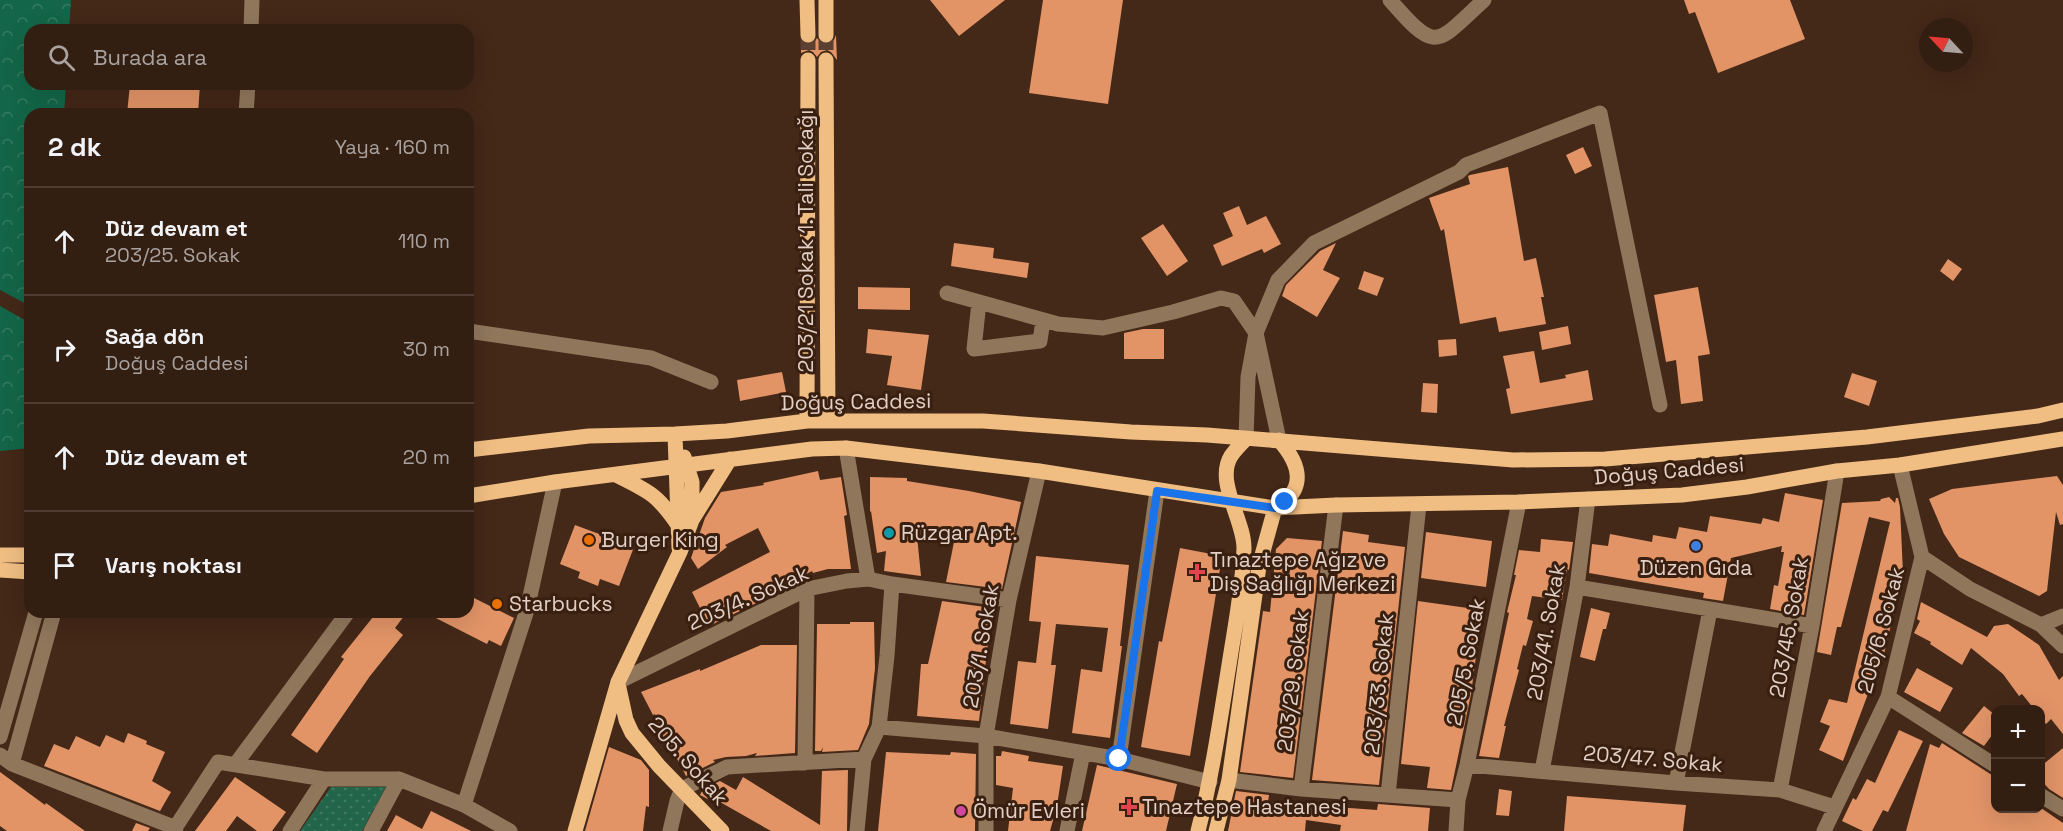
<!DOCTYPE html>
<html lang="tr">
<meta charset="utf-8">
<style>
body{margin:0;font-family:"Space Grotesk",sans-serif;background:#3e2b20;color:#f1f3f6}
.controls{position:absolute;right:18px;bottom:18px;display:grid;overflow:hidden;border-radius:12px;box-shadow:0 6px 24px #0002}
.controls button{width:54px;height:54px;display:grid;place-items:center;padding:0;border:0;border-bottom:2px solid #4e3c32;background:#331e12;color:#f1f3f6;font:30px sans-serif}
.compass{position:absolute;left:1919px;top:18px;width:54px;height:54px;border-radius:50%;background:#331e12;box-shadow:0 6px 24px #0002;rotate:296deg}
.stop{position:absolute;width:18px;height:18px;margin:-14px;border:4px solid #1a73e8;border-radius:50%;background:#fff}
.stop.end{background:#1a73e8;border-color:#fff;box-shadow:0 2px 6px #0008}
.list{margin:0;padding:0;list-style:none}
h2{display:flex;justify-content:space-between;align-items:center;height:78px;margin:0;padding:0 24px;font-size:26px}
h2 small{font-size:20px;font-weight:400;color:#a9a29f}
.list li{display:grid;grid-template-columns:39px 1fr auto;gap:18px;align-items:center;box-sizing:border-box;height:108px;padding:0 24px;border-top:2px solid #4e3c32}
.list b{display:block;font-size:22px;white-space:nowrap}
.list p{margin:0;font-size:20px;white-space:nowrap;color:#a9a29f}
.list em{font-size:20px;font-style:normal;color:#a9a29f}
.icon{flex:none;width:33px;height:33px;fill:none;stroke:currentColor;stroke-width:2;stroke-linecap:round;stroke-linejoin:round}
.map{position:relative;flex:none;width:2063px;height:831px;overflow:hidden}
.search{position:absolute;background:#331e12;box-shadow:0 6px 24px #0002;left:24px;top:24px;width:450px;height:66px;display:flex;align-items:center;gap:15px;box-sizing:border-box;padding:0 21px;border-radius:18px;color:#a9a29f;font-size:22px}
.panel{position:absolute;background:#331e12;box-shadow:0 6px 24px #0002;left:24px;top:108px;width:450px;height:510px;border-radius:18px}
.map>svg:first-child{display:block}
.forest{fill:url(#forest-crowns)}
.park{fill:url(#park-dots)}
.building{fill:#e29467}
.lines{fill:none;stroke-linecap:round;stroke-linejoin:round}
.major-tunnel{stroke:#5c4132;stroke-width:15;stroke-dasharray:15 8;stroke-linecap:butt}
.minor{stroke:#90775c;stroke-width:15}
.major{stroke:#f0be83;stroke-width:15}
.route{stroke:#1a73e8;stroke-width:8}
.culture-dot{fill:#0f9aa8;stroke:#391f0f;stroke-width:2}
.food-dot{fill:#e8710a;stroke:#391f0f;stroke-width:2}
.shop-dot{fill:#3f7fe0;stroke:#391f0f;stroke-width:2}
.health-dot{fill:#e0444e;stroke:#391f0f;stroke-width:2}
.hotel-dot{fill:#d1479c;stroke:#391f0f;stroke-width:2}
.labels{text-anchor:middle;stroke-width:6;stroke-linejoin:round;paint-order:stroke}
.street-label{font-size:21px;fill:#e2cfc5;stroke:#391f0f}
.poi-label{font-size:21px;fill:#e2cfc5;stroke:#391f0f;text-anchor:start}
</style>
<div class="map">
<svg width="2063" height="831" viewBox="0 0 2063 831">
<defs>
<pattern id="forest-crowns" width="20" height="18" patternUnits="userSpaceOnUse" patternTransform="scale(1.5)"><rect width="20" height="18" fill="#136649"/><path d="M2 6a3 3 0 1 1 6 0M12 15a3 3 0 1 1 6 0" fill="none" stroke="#357b62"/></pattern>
<pattern id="park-dots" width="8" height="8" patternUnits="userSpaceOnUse" patternTransform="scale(1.5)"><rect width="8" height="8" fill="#23654b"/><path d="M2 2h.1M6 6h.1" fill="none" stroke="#437a63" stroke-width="1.8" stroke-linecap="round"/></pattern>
</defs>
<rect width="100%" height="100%" fill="#442818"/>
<path class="forest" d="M0,0H71L69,30H30V84H66L64,114H30V306L0,290Z
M0,306L30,323V448L0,451Z"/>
<path class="park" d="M331,787H386L362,831H300Z"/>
<path class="building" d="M930,0H1005L959,36Z
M1043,0H1123L1108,104L1029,93Z
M1684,0H1790L1805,39L1718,73L1695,12L1689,14Z
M836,35L837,60L831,52L827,50L821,52L817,57L813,52L809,50L801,53V42L809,45L814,43L817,38L821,43L827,45L834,40Z
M130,84H200L198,114H127Z
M1583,147L1592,166L1575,174L1566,155Z
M1508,167L1524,261L1536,258L1544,297H1541L1546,324L1499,332L1496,317L1460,324L1444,229L1441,231L1429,198L1470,184L1468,176L1470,175Z
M1239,206L1247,225L1266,216L1281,244L1264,253L1262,249L1222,266L1213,245L1233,236L1223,213Z
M1163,224L1188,261L1167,276L1141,238Z
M954,243L994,248L993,258L1029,263L1027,278L951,266Z
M1336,243L1323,270L1340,278L1317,317L1282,296L1286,285L1320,251Z
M1948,259L1962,269L1953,281L1940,271Z
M1364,271L1384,278L1377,296L1358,289Z
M858,287L910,288V310L858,309Z
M1698,287L1710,354L1698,356L1703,401L1681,404L1676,360L1666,362L1654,295Z
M1568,326L1571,344L1542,350L1539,332Z
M868,329L929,335L921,390L887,385L892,356L866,353Z
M1143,329H1164V359H1124V333Z
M1456,339L1457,355L1439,357L1438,340Z
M1534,351L1540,383L1566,378L1565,375L1588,370L1593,400L1511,414L1506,389L1510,388L1503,356Z
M782,372L786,392L740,401L737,380Z
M1852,373L1877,381L1869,406L1844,397Z
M1423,383L1438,384L1437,413L1421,412Z
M818,471L820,480L841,477L847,515L844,516L851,569H828L813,573L812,571L778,589L779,592L709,626L692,592L770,552L758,528L725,545L727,547L698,569L691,558L705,518L721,492L764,485L763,483Z
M2057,476L2063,485V524L2060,525L2056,512L2047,591L2039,596L1959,557L1944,534L1929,499L1952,489Z
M870,477L907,478V481L969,491L1021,502L1002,589L946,582L957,527L917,536L921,576L884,571L886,551L877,553L871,511L870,512Z
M1785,493L1823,500L1804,615L1770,609L1774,585L1778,586L1784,552H1781L1782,546L1731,558L1723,601L1703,598L1704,593L1589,573L1592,544L1608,546L1610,534L1652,542L1653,535L1676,539L1679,527L1707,532L1710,516L1761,524L1763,518L1779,522Z
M1889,497L1895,503L1896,498H1898L1900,507L1903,573L1881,667H1878L1843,761L1819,750L1830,726L1820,722L1829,699L1847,703L1890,522L1869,517L1841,627H1837L1831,655L1817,652L1842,503L1880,501L1881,499Z
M575,525L634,547L619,586L600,579L598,586L578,578L580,572L560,564Z
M1343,531L1369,535L1368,542L1405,547L1379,785L1312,780Z
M1426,532L1492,541L1486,587L1421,578Z
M1287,538L1322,541L1293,778L1240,772L1263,611L1270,612L1276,549Z
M1541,539L1573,542L1569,570L1567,569L1562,600L1532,596L1527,619L1533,621L1526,646L1523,645L1517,669L1519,670L1504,726H1506L1499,758L1479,756L1509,613L1507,612L1516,575H1514L1519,550L1540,552Z
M1180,548L1222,556L1190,756L1141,747L1159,641L1162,642Z
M1036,556L1129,565L1120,646H1122L1110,738L1072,733L1081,669L1102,672L1108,628L1056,624L1051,665H1056L1048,729L1010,724L1018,661L1036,663L1041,622L1029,621Z
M468,595L514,618L501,646L489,640L487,644L424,612H468Z
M942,601L992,608L979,721L917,716L921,664H928Z
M1418,601L1482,610L1471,694L1451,790L1427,788L1430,767L1401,764Z
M1921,602L1987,637L1994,626L2008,624L2039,645L2059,680L2063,676V734L2051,719L2046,724L2040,717V710H2035L2022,694L2019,696L2003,674L1971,648L1962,665L1930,644L1931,642L1914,633L1920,621L1917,619Z
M1591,608L1610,613L1606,629H1603L1595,661L1580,657Z
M377,612H407L395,628L403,635L370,676L317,753L291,735L344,659L341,657Z
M850,622H874L875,668L869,724L858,750L822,752L823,747L821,751H815L817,624H850Z
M761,645H797L795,753L755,756L757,753L746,756L726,757L713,760L715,762L686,776L669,743L666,744L655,714L653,715L641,692L700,669V671Z
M1917,668L1953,688L1940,712L1904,692Z
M1984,706L1995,715V731L1984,746L1962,733Z
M1899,730L1923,741L1888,812L1883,810L1872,831H1863L1842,821L1853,798L1856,800L1867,779L1875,783Z
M128,733L147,741L146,744L165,752L152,781L171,792L160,811L44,766L54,744L69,750L76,736L100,747L106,735L124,743Z
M1942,743L1995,777V808H2041L2063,823V831H1906L1930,744L1939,748Z
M609,747L641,760L649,770V807L646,806L643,831H585Z
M2063,748V798L2049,789L2040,779V767Z
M1002,751L1029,756L1028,761L1063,766L1057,806L1050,831H1008L1013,788L996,785V756H1001Z
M886,752L950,755L951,752L976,754L975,831H878Z
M1097,765L1177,784L1166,831H1082Z
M848,770L847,831H771L720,802L719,805L700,795L703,789L720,781L736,790L743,777L820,825L822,771Z
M0,772L45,805L46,803L85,831H7L0,826Z
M235,777L286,812L272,831H257L237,816L226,831H195Z
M1499,789L1512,791L1509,816L1496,815Z
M1236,791L1269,795L1268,802L1377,810L1378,804L1430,808L1428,831H1340L1341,825L1306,820L1305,831H1228Z
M1567,796L1686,805L1683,831H1564Z
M431,811L471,831H387L396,815L422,829Z
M136,823L150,828L148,831H132Z"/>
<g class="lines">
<path class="major-tunnel" d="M808,35V60
M826,35V60"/>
<path class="minor" d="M1390,0C1437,54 1435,45 1484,0
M251,30L252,0
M246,114L248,84
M947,293L1058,324L1103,328L1173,312L1221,298L1234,301L1256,333L1279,440
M979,302L974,349L1040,341L1043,320
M468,331L651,358L711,382
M1246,439L1248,377L1256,333L1278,280L1314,243L1459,172L1466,165L1600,113L1660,405
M846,448L868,579
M1922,557L1970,589L2041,625L2063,646
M1577,587L1812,626
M2041,625L2063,616
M618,682L807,589L847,581L868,579L892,584L1009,600
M1888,697L1996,766
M879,727L986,736L1119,759L1210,782
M0,737L36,612
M0,755L12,764L176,828
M1119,759L1157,491
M805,763L807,589
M12,764L54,612
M235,765L348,612
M1467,765L1676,783L1780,790L1834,807
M1542,771L1577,587L1588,499
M1229,780L1301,789L1458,800
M1676,783L1710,610
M1301,789L1336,505
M1780,790L1812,626L1837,471
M1388,795L1419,505
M2040,795L2063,809
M464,805L527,610L555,482
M173,831L218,762L324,779H399L464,805L510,831
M290,831L324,779
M371,831L399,779
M670,831L677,801L682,789L727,767L864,759
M857,831L864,759L879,727L887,656L892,584
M986,831V736L1009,600L1039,471
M1067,831L1083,753
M1456,831L1458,800L1467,765L1519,502
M1824,831L1888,697L1922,557L1900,465"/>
<path class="major" d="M807,0L808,35
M826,0V35
M826,60L828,421
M807,421L808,60
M675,434L679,548
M468,450L589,436L675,434L727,431L807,421H983L1131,432L1207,435L1513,460L1605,459L1867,437L2038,416L2063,410
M684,457L692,482V520
M616,475C648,491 657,494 678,525
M468,496L555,482L812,449L846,448L1039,471L1275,508L1336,505L1519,502L1682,495L1747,487L1837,471L1900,465L2063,439
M1275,508C1307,490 1301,465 1279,440
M0,555H30
M0,570L30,572
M619,688L626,720L632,733L659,766L722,831
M575,831L618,682L680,552L692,520L730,459
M1198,831C1212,776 1220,721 1229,665C1235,626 1243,587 1244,548C1244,519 1215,482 1231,456C1235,450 1241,444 1246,439
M1216,831L1229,780L1259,566L1275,508"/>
</g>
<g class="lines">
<path class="route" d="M1119,759L1157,491L1275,508L1285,502"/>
</g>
<circle class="culture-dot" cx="889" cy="533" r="6"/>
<g class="food-dot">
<circle cx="589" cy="540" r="6"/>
<circle cx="497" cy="604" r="6"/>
</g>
<circle class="shop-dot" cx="1696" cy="546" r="6"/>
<g class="health-dot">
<path d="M1194 563h6v6h6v6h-6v6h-6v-6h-6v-6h6z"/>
<path d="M1126 798h6v6h6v6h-6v6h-6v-6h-6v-6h6z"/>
</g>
<circle class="hotel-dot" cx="961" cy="811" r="6"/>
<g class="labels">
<g class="street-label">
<text transform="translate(806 241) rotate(-90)" y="7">203/21 Sokak 1. Tali Sokağı</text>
<text transform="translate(856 402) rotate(-1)" y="7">Doğuş Caddesi</text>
<text transform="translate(1669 471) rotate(-5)" y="7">Doğuş Caddesi</text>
<text transform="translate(748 598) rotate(-24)" y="7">203/4. Sokak</text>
<text transform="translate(1789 627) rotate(-80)" y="7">203/45. Sokak</text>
<text transform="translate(1881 630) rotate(-75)" y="7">205/6. Sokak</text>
<text transform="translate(1546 632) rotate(-80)" y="7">203/41. Sokak</text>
<text transform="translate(981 646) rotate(-80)" y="7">203/1. Sokak</text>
<text transform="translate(1466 662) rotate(-79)" y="7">205/5. Sokak</text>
<text transform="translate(1293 681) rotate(-83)" y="7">203/29. Sokak</text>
<text transform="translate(1379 684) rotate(-84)" y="7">203/33. Sokak</text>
<text transform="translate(1653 759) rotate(5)" y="7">203/47. Sokak</text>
<text transform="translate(688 761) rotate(49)" y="7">205. Sokak</text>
</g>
<g class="poi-label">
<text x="901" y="540">Rüzgar Apt.</text>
<text x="601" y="547">Burger King</text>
<text x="1210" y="567">Tınaztepe Ağız ve<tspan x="1210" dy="24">Diş Sağlığı Merkezi</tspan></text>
<text x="1696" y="575" text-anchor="middle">Düzen Gıda</text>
<text x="509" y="611">Starbucks</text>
<text x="1142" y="814">Tınaztepe Hastanesi</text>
<text x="973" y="818">Ömür Evleri</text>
</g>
</g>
</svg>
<div class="controls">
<button>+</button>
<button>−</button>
</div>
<svg class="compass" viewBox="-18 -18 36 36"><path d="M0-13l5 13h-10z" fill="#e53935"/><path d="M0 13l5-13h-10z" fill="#a9a29f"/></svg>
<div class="stop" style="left:1119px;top:759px"></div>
<div class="stop end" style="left:1285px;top:502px"></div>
<div class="search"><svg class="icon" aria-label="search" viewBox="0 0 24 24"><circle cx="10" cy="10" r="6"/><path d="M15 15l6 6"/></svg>Burada ara</div>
<section class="panel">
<h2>2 dk<small>Yaya · 160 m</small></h2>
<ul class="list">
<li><svg class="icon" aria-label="ahead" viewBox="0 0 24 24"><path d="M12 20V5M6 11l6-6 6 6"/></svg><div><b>Düz devam et</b><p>203/25. Sokak</p></div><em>110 m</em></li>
<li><svg class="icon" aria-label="right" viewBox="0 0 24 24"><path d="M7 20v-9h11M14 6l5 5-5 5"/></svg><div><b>Sağa dön</b><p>Doğuş Caddesi</p></div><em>30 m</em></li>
<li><svg class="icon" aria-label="ahead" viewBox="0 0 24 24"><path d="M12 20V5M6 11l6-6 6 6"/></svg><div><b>Düz devam et</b></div><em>20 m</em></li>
<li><svg class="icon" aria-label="arrive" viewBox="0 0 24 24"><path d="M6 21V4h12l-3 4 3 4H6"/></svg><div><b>Varış noktası</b></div></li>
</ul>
</section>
</div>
